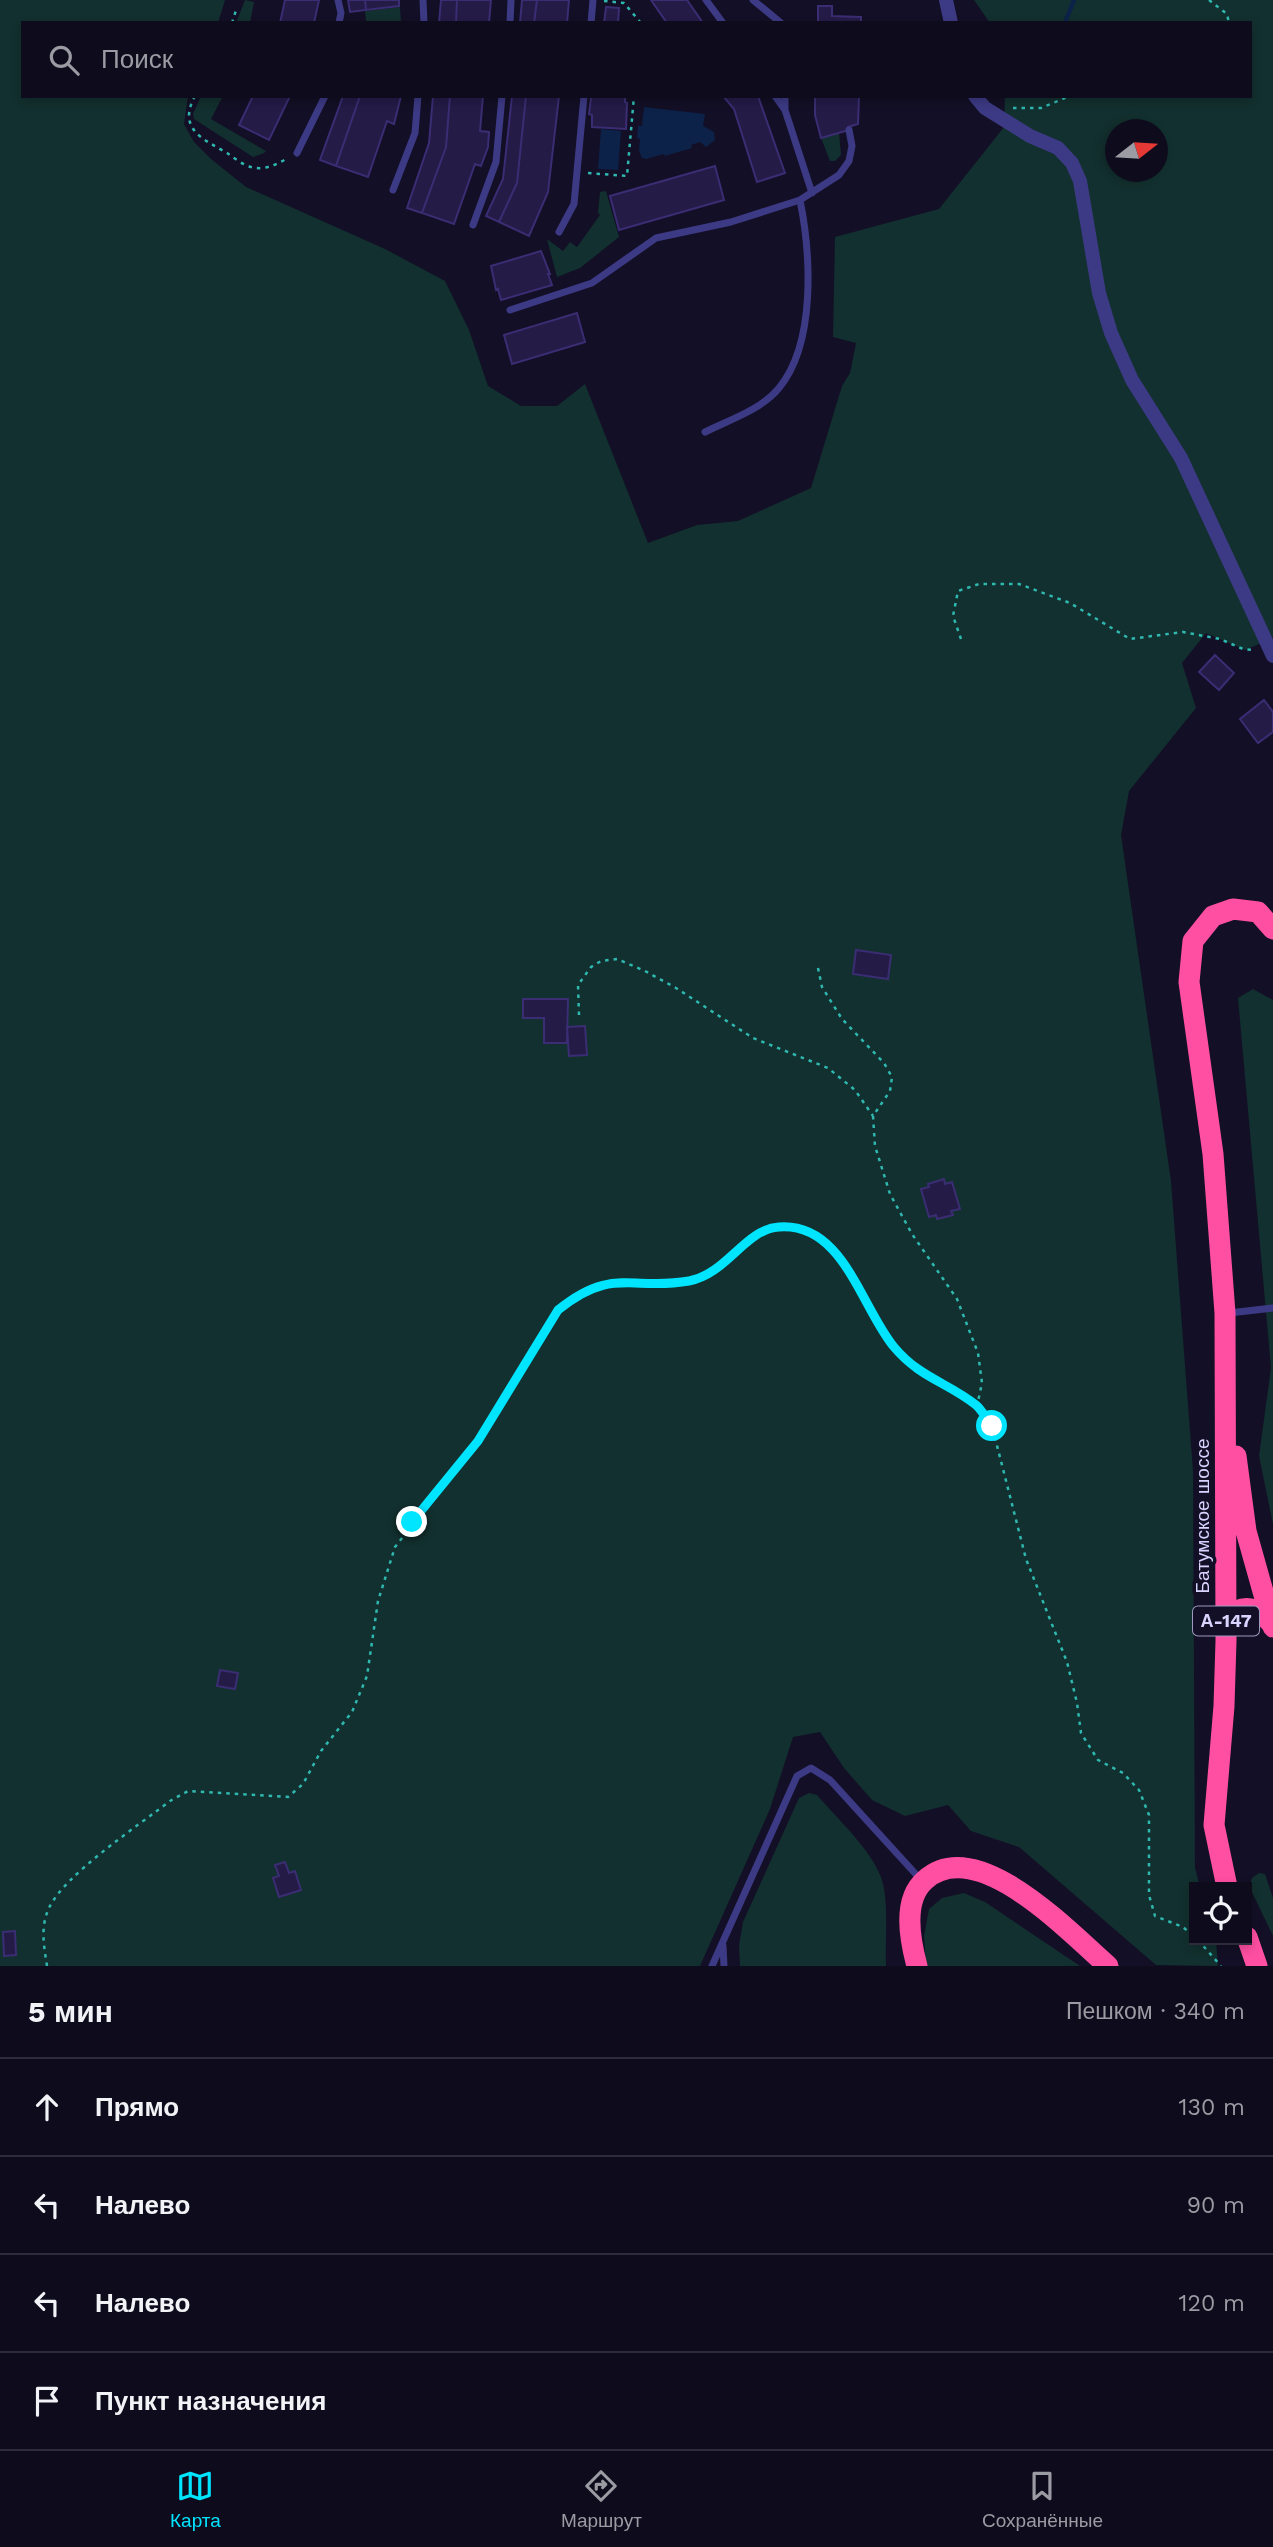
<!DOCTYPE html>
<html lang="ru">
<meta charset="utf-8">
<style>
body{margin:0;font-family:"Work Sans",sans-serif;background:#171425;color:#f1f3f6}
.controls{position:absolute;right:21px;bottom:21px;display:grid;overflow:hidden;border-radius:0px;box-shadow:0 4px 10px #0003}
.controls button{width:63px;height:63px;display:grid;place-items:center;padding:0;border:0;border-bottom:2px solid #2e2b3b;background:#0e0b1c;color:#f1f3f6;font:35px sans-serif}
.compass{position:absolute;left:1105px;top:119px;width:63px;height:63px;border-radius:50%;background:#0e0b1c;box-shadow:0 4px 10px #0003;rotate:73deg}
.stop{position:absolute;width:21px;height:21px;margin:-16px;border:5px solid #00e5ff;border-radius:50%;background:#fff}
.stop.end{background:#00e5ff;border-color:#fff;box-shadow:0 2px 7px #0008}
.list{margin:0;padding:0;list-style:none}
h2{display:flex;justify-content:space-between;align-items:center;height:91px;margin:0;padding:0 28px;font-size:30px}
h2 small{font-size:23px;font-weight:400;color:#9b9ba3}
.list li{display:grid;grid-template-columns:46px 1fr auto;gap:21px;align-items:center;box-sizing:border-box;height:98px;padding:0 28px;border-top:2px solid #2e2b3b}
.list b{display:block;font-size:26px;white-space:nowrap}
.list em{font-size:23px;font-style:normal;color:#9b9ba3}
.icon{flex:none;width:38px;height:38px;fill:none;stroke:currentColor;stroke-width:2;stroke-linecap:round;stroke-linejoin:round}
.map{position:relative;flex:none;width:1273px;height:1966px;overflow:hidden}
.search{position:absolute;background:#0e0b1c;box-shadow:0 4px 10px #0003;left:21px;right:21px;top:21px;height:77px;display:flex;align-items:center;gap:18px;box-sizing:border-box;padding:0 24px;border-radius:0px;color:#9b9ba3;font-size:26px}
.sheet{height:483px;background:#0e0b1c}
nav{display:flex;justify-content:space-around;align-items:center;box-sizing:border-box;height:98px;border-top:2px solid #2e2b3b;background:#0e0b1c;font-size:19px;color:#9b9ba3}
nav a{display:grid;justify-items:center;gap:4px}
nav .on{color:#00e5ff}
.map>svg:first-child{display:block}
.green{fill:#12302f;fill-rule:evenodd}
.water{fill:#0c2248}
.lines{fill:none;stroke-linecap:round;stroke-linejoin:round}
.stream{stroke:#0c2248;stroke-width:4.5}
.building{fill:#241b47;stroke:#3b2d73;stroke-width:2}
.path{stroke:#2fb8b0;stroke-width:2.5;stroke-dasharray:3.5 5;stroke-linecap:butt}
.lane{stroke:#3d3a85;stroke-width:7}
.street{stroke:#3d3a85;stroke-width:14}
.highway{stroke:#ff4fa3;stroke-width:21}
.route{stroke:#00e5ff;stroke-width:9}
.labels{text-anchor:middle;stroke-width:7;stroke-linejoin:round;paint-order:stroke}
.shield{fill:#130f26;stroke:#9e99be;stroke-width:2}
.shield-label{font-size:18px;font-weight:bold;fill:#d9d4ff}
.street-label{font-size:19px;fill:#d9d4ff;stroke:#130f26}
</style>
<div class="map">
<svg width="1273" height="1966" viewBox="0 0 1273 1966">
<rect width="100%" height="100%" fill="#130f26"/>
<path class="green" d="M0,0H225L218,23H23V96H188L184,124L194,142L211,159L246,187L385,249L445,281L469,330L488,386L521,406H557L585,384L648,543L697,525L738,521L811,488L842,386L850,373L856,343L833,337L835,237L939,209L1004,127L1005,96H1250V23H990L974,0H1273V638L1245,650L1206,633L1182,663L1196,708L1129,791L1121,835L1171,1181L1193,1471L1195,1868L1200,1887H1194V1940H1216L1218,1966L1156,1965L1019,1847L971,1831L948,1805L905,1816L872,1800L844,1768L820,1732L793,1737L770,1809L700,1966H0ZM1116,130H1158V172H1116Z
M245,0L254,2L250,23H236Z
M400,7L401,23L366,21L365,11Z
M201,96H223L211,119L266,151L264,153L253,157L194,119L193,114Z
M839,132L841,155L835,161H830L821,138Z
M606,191L619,237L580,268L557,277L547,239L563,251L570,242L577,247L600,215L598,213L600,192Z
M1253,989L1273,1000V1524L1259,1456L1271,1368L1238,998Z
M809,1793L817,1795C838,1820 879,1856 884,1888C888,1913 885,1941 886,1966H740L739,1945L743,1922L799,1798Z
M1259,1873L1265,1874L1273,1898V1936L1249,1886L1252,1878Z
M964,1893L985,1902L1080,1966H926L924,1936L929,1909L942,1898Z"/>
<path class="water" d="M644,107L705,114L703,126L714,132L715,140L706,147L700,142L691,145L692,148L665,156L664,154L646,159L642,158L639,151L640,139L637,138L638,126H642Z
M601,129L621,131L618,170L598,169Z"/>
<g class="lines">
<path class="stream" d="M1066,20L1074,0"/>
</g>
<path class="building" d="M285,0H319L314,23H280Z
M348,0H365L366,10L350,12Z
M365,0H399V6L366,10Z
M441,0H457L456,23H439Z
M457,0H491L489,23H456Z
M522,0H537L534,23H520Z
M537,0H569L567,23H534Z
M651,0H687L703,23H667Z
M818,6H832V16L861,17V23H818Z
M606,7L619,8L618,23H604Z
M253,96H290L269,140L239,125Z
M343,96H360L336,166L320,160Z
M360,96H401L394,124L387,121L368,177L336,166Z
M433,96H450L446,147L422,213L407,208L429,143Z
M450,96H483L480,131L489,132L488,147L481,166L475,164L454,224L422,213L446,147Z
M512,96H526L517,183L499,222L486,216L503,179Z
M526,96H559L548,192L529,236L499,222L517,183Z
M588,96H625V102L627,103L626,129L592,127V115L589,114L591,98Z
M723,96H758L785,173L757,182L734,109Z
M815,96H859L858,124L848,127L849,130L821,138L815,115Z
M715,166L724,200L619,230L610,196Z
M541,251L550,274H548L552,285L501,300L498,289L496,290L491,266Z
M577,313L585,342L512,364L504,335Z
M1215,655L1234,673L1219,690L1199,672Z
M1264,700L1273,712V732L1258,743L1240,719Z
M856,950L891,955L888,979L853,974Z
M523,999H568L567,1043H544V1018H523Z
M585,1026L587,1055L569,1056L567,1027Z
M944,1179L945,1184L952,1182L960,1209L951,1211L953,1215L937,1219L936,1215L929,1217L921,1189L929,1187L928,1184Z
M220,1670L238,1673L235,1689L217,1686Z
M285,1862L289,1873L295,1871L301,1890L279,1897L273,1878L279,1876L275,1865Z
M15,1931L16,1955L4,1956L3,1932Z"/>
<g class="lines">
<path class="path" d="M1209,0L1227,14L1229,23
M604,1L624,3L641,23
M232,23L237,7
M195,96C177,129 203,139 227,153C234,158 243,165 251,167C265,171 277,164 288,158
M678,96H681
M1013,108H1041L1070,96
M588,173L627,176L634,96
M961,639L953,616L958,591L979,584H1019L1070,603L1130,639L1183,632L1220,639L1243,649L1254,650
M818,968L822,987L842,1019L884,1063L892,1077L890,1091L873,1116L875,1146L890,1194L912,1234L957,1299L978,1353L982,1383L977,1406
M579,1015L578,985L591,967L601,961L617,959L645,971L676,988L753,1038L828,1068L855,1090L873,1116
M1198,1940L1221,1966
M47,1966C44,1946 40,1927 49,1908C64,1875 139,1825 170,1801L188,1791L288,1797L303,1784L321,1751L352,1712L367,1676L378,1601L395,1547L478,1441L558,1310L577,1294L598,1285L624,1281H690L717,1271L759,1233L778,1227L809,1231L831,1246L892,1344L913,1367L977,1406L992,1426L1026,1559L1067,1662L1077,1703L1081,1733L1098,1760L1123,1773L1139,1790L1149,1815V1895L1155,1916L1183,1927L1194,1937"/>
<path class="lane" d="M338,0L341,13L339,23
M423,0L424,23
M706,0L723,23
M753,0L781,23
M510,23L511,0
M591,23L593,0
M775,96L785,110
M785,96V110L812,193
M297,153L325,96
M393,190L415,133L418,96
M473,225L496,162L502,96
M559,232L574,204L584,96
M510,310L592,283L656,238L731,222L800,200L839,175L849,161L852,146L849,130
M705,432C729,420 761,410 779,388C816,343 811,255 800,200
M1229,1313L1273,1308
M723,1946L724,1966
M712,1966L797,1776L811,1768L830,1780L922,1881"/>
<path class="street" d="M946,0L951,23
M975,96L985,108L1030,136L1058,148L1072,163L1080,181L1099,293L1111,333L1132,380L1181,458L1273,656"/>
<path class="highway" d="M1236,1456L1246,1531L1273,1627
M1225,1619C1244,1602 1257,1607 1273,1625
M1227,1887L1214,1825L1224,1706L1226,1641L1225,1313L1213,1154L1189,982L1193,941L1213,916L1233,909L1258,912L1273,929
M1247,1937L1257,1966
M917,1966C910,1940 902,1900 925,1880C977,1833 1070,1933 1108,1966"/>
</g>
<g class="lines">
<path class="route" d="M412,1522L478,1441L558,1310C612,1266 632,1291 689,1281C727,1274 745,1229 779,1227C843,1222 861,1307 894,1347C920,1378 947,1382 976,1405C982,1410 987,1420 992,1426"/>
</g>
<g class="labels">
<rect class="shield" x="1193" y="1606.5" width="66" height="29" rx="5"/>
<g class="shield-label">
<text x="1226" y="1627">А-147</text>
</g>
<g class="street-label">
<text transform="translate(1202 1516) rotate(-90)" y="7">Батумское шоссе</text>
</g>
</g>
</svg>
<div class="controls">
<button><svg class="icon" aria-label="locate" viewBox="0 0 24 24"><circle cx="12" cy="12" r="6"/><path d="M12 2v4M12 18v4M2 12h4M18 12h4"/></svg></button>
</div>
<svg class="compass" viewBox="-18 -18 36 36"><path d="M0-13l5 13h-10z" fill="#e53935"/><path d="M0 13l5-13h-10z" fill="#9b9ba3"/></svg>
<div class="stop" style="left:992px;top:1426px"></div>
<div class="stop end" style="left:412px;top:1522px"></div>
<div class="search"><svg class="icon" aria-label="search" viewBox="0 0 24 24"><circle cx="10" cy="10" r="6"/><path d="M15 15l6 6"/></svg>Поиск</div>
</div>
<section class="sheet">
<h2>5 мин<small>Пешком · 340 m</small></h2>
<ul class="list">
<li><svg class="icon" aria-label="ahead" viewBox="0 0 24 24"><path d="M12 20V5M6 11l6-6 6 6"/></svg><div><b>Прямо</b></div><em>130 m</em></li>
<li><svg class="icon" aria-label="left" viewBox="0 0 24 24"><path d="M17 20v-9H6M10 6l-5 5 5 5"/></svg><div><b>Налево</b></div><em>90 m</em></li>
<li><svg class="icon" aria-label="left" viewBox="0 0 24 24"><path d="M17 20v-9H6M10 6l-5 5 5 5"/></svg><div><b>Налево</b></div><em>120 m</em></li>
<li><svg class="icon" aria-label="arrive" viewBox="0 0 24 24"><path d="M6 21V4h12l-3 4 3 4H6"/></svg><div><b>Пункт назначения</b></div></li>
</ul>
</section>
<nav>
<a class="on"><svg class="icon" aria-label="map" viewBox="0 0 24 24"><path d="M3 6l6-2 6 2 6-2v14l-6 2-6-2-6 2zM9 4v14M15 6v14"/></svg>Карта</a>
<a><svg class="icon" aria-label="directions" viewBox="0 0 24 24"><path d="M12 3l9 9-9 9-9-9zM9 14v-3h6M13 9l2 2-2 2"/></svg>Маршрут</a>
<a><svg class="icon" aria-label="saved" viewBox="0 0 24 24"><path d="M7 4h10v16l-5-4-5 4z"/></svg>Сохранённые</a>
</nav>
